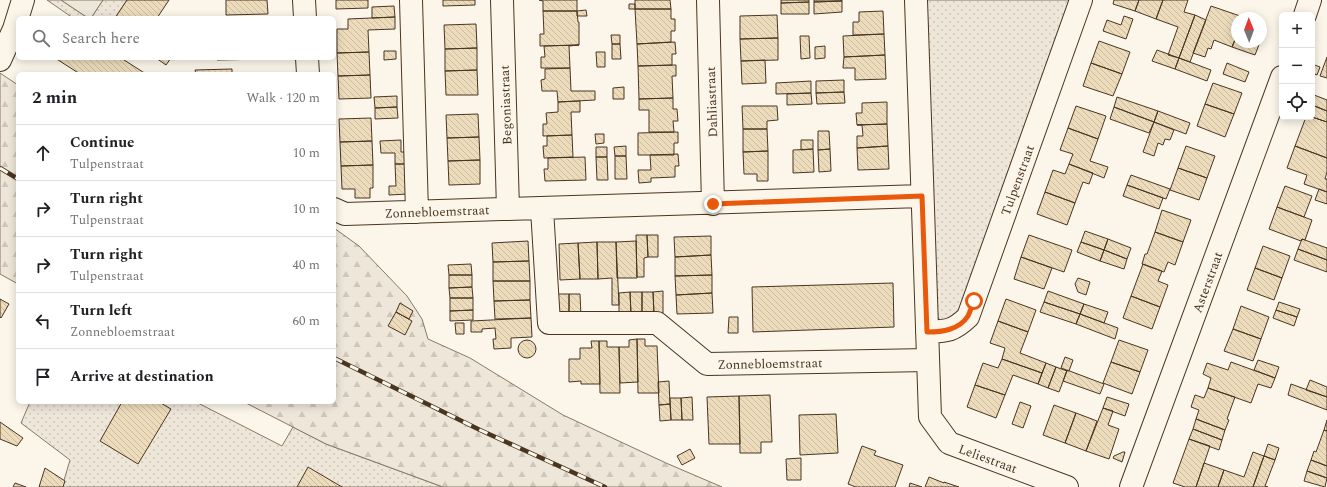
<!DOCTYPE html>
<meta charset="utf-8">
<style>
body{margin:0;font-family:Spectral,serif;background:#f6f6f6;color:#202124}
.controls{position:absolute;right:12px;top:12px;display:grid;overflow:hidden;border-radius:6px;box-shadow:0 2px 10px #0003}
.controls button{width:36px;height:36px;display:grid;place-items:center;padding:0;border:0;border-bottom:1px solid #e0e0e0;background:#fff;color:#202124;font:20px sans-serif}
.compass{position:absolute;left:1231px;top:12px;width:36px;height:36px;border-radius:50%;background:#fff;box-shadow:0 2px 10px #0003;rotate:359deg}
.stop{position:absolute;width:12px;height:12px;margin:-9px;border:3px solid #ea580c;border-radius:50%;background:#fff}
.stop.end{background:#ea580c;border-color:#fff;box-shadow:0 1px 4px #0008}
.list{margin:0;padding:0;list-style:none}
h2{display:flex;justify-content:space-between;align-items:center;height:52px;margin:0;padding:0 16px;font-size:17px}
h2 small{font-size:13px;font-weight:400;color:#757577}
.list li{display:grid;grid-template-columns:26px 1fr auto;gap:12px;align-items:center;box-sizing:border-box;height:56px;padding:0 16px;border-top:1px solid #e0e0e0}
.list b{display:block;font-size:15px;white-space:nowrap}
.list p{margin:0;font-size:13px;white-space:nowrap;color:#757577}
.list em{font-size:13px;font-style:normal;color:#757577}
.icon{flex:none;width:22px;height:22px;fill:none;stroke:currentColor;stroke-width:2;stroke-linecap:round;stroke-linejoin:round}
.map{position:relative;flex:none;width:1327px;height:487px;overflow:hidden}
.search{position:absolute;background:#fff;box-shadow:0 2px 10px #0003;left:16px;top:16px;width:320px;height:44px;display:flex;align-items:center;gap:10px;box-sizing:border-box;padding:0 14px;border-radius:6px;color:#757577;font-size:15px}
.panel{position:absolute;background:#fff;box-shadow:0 2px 10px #0003;left:16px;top:72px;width:320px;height:332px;border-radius:6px}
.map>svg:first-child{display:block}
.grass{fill:url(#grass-dots);stroke:#887966}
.forest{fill:url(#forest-firs);stroke:#887966}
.parking{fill:#ede7d9;stroke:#887966}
.building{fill:url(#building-back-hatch);stroke:#4a3520}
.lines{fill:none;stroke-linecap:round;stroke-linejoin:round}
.minor-casing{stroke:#4a3520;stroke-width:24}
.minor{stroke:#fbf6e9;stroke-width:22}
.rail-casing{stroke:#4a3520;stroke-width:4.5}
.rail{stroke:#fbf6e9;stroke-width:3;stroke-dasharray:9;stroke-linecap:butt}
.route{stroke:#ea580c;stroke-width:5}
.labels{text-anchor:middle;stroke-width:3;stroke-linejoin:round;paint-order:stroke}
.street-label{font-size:13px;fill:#4a3520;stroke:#fbf6e9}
</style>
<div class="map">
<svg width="1327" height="487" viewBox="0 0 1327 487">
<defs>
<pattern id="grass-dots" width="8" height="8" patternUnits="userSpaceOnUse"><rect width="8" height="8" fill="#ede6d9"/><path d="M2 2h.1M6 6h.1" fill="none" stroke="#cdc6ba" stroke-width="1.8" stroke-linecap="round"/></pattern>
<pattern id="forest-firs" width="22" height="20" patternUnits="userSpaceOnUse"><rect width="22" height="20" fill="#ede6d9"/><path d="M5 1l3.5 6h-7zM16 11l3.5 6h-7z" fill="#cdc6ba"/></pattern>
<pattern id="building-back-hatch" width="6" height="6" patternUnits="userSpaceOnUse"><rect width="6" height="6" fill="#ecdcbc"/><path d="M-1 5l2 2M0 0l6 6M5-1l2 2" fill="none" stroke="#ccbda1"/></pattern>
</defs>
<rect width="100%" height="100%" fill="#fbf6e9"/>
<path class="grass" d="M47,0H61L88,18H73Z
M103,0H127L115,18H91Z
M927,0H1073L960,312L944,322L940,320L937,316Z
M30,402H196L282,446L293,427L326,444L443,487H62L70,460L21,423Z"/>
<path class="forest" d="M0,73L18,85V284L0,274Z
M334,228L359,246L407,296L422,319L428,339L470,358L563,415L666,463L722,487H443L326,444L244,402H334Z"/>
<path class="parking" d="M61,0H103L91,18H88Z"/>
<path class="building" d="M127,0H169L157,18H115Z
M226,0H267L268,14L226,15Z
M336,0H368V8L336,9Z
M443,0H475V5L443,6Z
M539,0H577V11H543V1Z
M635,0H670L671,9H635Z
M781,0H809V2L781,3Z
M814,0H842V1L814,2Z
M1114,0H1139L1135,11L1113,4Z
M1139,0H1163L1156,19L1135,11Z
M1163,0H1188L1184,12L1195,15L1179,58L1168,55L1178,27L1156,19Z
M842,1V12L814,14V2Z
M809,2V14H781V3Z
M629,4H635V9H629Z
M394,6L395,17L372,18V7Z
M1211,6L1243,17L1237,18V35L1232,47L1214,40L1211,49L1208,48L1205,57L1193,53Z
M635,9H671V19H675V31H671V42L637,44Z
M586,10L587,16H577V11Z
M543,11H577L578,22H579V45L540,46V34H544Z
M883,11L884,34L853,35V22H859V12Z
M777,15L778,38L740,39V16Z
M1195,15L1206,20L1190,62L1179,58Z
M1124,16L1133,19L1126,39L1103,31L1107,20L1121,25Z
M395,17V29L368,30L369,52L337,53V29H348V19Z
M476,24L477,48L445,49L444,25Z
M1261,24L1266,26L1261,39Z
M884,34L885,55L844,57L843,36Z
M611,35H620V44H612Z
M1237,35V42H1260L1255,55L1232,47Z
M800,36H809L810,58L801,59Z
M778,38V60L741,61L740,39Z
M1099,41L1130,52L1122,74L1091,63Z
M675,42L676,54H672V65L638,66L637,44Z
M612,44H620L621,59H612Z
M579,45L569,46L570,68H541V57H545L544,46Z
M825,46V58L815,59V47Z
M477,48V70L445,71V49Z
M1157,50L1179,58L1175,69L1152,61Z
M384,51H396V59L384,60Z
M369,52L370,75L338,76L337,53Z
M596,52H605V67H597Z
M885,55L886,79L855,80V68H843L844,57Z
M1327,57V78L1320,76Z
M55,58H121L146,74H80Z
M156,58H171L166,65Z
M217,58H269V59L217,60Z
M1179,58L1211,70L1207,81L1175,69Z
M765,60L766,83L742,84L741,61Z
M1091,63L1122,74L1113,96L1083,86Z
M1227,63L1249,72L1245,82L1223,74Z
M1312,64L1320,67L1317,75L1312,73Z
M676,65V76H672L673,98L639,99L638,66Z
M570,68L571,91H595V100L558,102L557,91H542L541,80L545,79V69Z
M232,69V74H196L195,70Z
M477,70L478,95H446L445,71Z
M370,75L371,98L339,99L338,76Z
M844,80V92L816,93V81Z
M811,81V93L776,94V83Z
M1213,83L1242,93L1234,114L1205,104Z
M624,87V99H613V88Z
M844,92L845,103L817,104L816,93Z
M811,93L812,104L787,105V94Z
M1314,95L1327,100V111L1312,105Z
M397,96V107L375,108L374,97Z
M1117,97L1158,111L1154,122L1114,107Z
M673,98V109H677L678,121H673L674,132H649V110H639V99Z
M580,101V112H571L572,135L543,136V124H547L546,113L558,112V102Z
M887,102V124L857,125L856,113H862V103Z
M1205,104L1234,114L1225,137L1197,126Z
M1312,105L1327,111V122L1312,117Z
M742,106H777L778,120L767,121V129H743Z
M1076,106L1106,116L1098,139L1068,128Z
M397,107L398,118L375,119V108Z
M1114,107L1154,122L1149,133L1110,119Z
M1158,111L1190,123L1186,134L1154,122Z
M478,114L479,137L447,138L446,115Z
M1306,117H1312L1327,122V158L1295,146Z
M371,118L372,141L340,142L339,119Z
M1154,122L1174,130L1170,140L1165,139L1163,145L1158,143L1154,156L1143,152Z
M887,124L888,146L857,148V136H863L862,125H857Z
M1068,128L1098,139L1090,161L1108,167L1104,178L1069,164L1073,154L1060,150Z
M743,129H767L768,151L743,152Z
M818,131H829L830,149L818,150Z
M678,132V143H674V155H638V133Z
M595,134H604V143L596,144Z
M572,135L573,157L544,158L543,146H547V136Z
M479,137L480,160L448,161L447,138Z
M401,140V152H406L407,164H395V153H381L380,141Z
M801,140H813V149L801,150Z
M372,141L373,165L341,166L340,142Z
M626,146V156H615L614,147Z
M888,146L889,169L858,170L857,148Z
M1186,146L1215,156L1207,178L1178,168Z
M1295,146L1327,158V172L1325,179H1327V192L1304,184L1307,175L1287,168Z
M596,147H607V157H596Z
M813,149L814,172L793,173V150Z
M830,149L831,171L819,172L818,150Z
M768,151V181H757V174H744L743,152Z
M678,154L679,166H675V177L651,178V182L639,183L638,170H651L650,155Z
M615,156H626L627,179H615Z
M585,157L586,180L545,181L544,169H548V158Z
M596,157H607L608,180H597Z
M480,160V184L449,185L448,161Z
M395,164H407L408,194L389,195V186H396Z
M1069,164L1093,173L1089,184L1083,182L1075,203L1045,192L1053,170L1065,174Z
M373,165V188H370V198H355V189H342L341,166Z
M1178,168L1207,178L1199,200L1170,190Z
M1131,175L1170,189L1166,199L1127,185Z
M1127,185L1163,198L1159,209L1123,196Z
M1285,186L1312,196L1304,217L1277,207Z
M1319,189L1327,192V204L1315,200Z
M1045,192L1075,203L1067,225L1037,214Z
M1277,207L1312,220L1305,240L1302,239L1301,241L1269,229Z
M1162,210L1191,220L1183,242L1155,232Z
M1085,231L1108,239L1104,250L1081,242Z
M1155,232L1183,242L1175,265L1168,262L1164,272L1142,264L1145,254H1147Z
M636,235H647L648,257L644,258V277H637Z
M647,235H658V257H648Z
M1029,235L1072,250L1064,272L1021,257Z
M711,236V255L675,257L674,237Z
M1108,239L1131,248L1127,259L1104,250Z
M1302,239L1327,248V260L1298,249Z
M528,241L529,261L493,262L492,243Z
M636,241L637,278H617L616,242Z
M597,242L598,279H580L578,243Z
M597,242H616L619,305H612V278L598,279Z
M1081,242L1104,250L1100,261L1077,252Z
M578,243L580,279L560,280L559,244Z
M1263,246L1290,256L1282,278L1255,268Z
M1298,249L1327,260V272L1294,260Z
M1104,250L1127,259L1124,269L1100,261Z
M711,255L712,275L675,276V257Z
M1021,257L1052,268L1044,289L1014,279Z
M529,261L530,281H493V262Z
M471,264L472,275H449L448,265Z
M1143,264L1162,271L1158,281L1168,285L1160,307L1131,296Z
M1255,268L1282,278L1274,300L1247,290Z
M449,275H472V287L449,288Z
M712,275V293L676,295L675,276Z
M1078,278L1090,282L1086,295L1078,292L1075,284Z
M493,281H530V300L494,301Z
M893,283L894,327L753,332L752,287Z
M472,287L473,298H450L449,288Z
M663,291V313L654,314L653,292Z
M1048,291L1084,304L1080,314L1044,302Z
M630,292H642V314H631Z
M630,292L631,314L619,315V293Z
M642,292H653L654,314H642Z
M712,293L713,313L677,314L676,295Z
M557,294H569V317H558Z
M569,294H580L581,316L569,317Z
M1131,296L1160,307L1152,329L1123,318Z
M450,298H473V310L450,311Z
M0,299L9,304L1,318L0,317Z
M1006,299L1036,310L1028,332L998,321Z
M530,300L531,318L495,319L494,301Z
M1044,302L1080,314L1076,324L1040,312Z
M1279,302L1300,309L1297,317L1276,310Z
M400,303L413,311L409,319L396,312Z
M1084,304L1108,312L1104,323L1080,314Z
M1241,306L1269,317L1261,339L1233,329Z
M473,310V320L450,321V311Z
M1276,310L1297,317L1294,326L1273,318Z
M396,312L412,321L405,335L388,326Z
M1080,314L1118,328L1115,339L1076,324Z
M729,317H738V333H728Z
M531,318L532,337L511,338V348L494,349L493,339H496L495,328L482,329V332H471V321Z
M998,321L1028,332L1020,353L1046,363L1042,373L1002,359L1005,348L990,343Z
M455,323H464V334H456Z
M1233,329L1261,339L1253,361L1224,351Z
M637,339H645V346H657L659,393H638Z
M637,339L638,382L620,383L619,347H629V340Z
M518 349a9 9 0 1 1 18 0a9 9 0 1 1-18 0Z
M1119,340L1148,350L1140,372L1111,362Z
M591,341H599L600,384H581V381L569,382V359H580V348H592Z
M599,341H607V347H619L620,393H600Z
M1065,357L1073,360L1069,371L1061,368Z
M1002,359L1042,373L1038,384L1013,375L1005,395L975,385L983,363L998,368Z
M1258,360L1279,367L1275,378L1254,370Z
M1111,362L1140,372L1132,394L1103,383Z
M1231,362L1275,378L1271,388L1258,384L1251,403L1208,388L1211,378L1203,374L1207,363L1228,370Z
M1046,363L1056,367L1048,388L1038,384Z
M1056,367L1067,371L1059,392L1048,388Z
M1067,370L1104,384L1100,394L1063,381Z
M1310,380L1327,387V397L1306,390Z
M669,381L670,404L659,405L658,382Z
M1291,384L1327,397V410L1288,395Z
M975,385L1005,395L996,418L967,407Z
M1208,388L1235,397L1227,419L1229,420L1225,430L1196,419L1199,410L1191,407L1195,395L1204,398Z
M770,395L772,442H761V453H740L739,396Z
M739,396L740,444H709L707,397Z
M692,397L693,420H682L681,398Z
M1107,397L1129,404L1125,416L1103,408Z
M670,398H681L682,420H671Z
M122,402H159L171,409L138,464L100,441Z
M1020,402L1031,406L1023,428L1012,424Z
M670,404L671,420L660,421L659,405Z
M1054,405L1076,413L1065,443L1043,435Z
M1103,408L1113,411L1108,425L1119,429L1109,459L1086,451Z
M1076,413L1097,421L1086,451L1065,443Z
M836,414L838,453L800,455L799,415Z
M1196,419L1225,430L1222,440L1193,429Z
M1327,420V431L1324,430Z
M0,422L23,438L17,446L0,439Z
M1193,429L1222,440L1219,450L1189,439Z
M1324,430L1327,431V466L1311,460L1314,451L1316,452Z
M1189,439L1210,446L1196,487H1185L1173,483Z
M1268,444L1279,448L1275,460L1264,456Z
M862,446L876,451L874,455L903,465L895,487H856L848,484Z
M690,449L695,458L682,465L677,456Z
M1123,452H1125L1122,462L1113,458L1114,456Z
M1253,452L1264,456L1253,487H1218L1224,470L1244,477Z
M1264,456L1275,460L1265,486L1268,487H1253Z
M801,458V480H787L786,459Z
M1311,460L1327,466V478L1307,471Z
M1204,463L1224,470L1218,487H1196Z
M308,467L342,487H297Z
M45,468L65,481L63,487H39Z
M1307,471L1327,478L1325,487L1304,481Z
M929,477L944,483V482L959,487H925Z
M15,483L26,487H13Z
M910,483L922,487H909Z"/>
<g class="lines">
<g class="minor-casing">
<path id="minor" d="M304,0L305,18
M411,0L417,212
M502,0L508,209
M708,0L713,204
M916,0L930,417L949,443L1067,487
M1305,15L1310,0
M307,58L308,74
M0,60L14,29L23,0
M334,209L345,214L922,196
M542,209L549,323H657L707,364L928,360
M927,332C948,331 953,331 968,317L1081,0
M1131,487L1282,77"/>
</g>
<use href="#minor" class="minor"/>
<g class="rail-casing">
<path id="rail" d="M0,168L18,179
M334,358L480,430L605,487"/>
</g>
<use href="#rail" class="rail"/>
</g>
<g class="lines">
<path class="route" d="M713,204L922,196L927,332C942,332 959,330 968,316C970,312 972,306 974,301"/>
</g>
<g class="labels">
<g class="street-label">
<text transform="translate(711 102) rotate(-92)" y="5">Dahliastraat</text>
<text transform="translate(505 105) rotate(-92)" y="5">Begoniastraat</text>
<text transform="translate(1017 180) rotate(-70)" y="5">Tulpenstraat</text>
<text transform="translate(437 211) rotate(-2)" y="5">Zonnebloemstraat</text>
<text transform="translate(1207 282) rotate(-70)" y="5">Asterstraat</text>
<text transform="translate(770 363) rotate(-1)" y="5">Zonnebloemstraat</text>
<text transform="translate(988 458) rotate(20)" y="5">Leliestraat</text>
</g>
</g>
</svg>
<div class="controls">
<button>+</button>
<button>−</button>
<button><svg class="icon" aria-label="locate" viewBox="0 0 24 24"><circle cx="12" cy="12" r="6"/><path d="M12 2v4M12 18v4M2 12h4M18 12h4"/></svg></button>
</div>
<svg class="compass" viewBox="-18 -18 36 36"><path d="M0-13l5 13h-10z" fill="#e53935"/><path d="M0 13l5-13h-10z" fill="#757577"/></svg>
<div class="stop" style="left:974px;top:301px"></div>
<div class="stop end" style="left:713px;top:204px"></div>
<div class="search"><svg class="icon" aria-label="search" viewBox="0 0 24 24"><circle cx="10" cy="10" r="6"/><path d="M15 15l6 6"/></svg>Search here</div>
<section class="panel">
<h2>2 min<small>Walk · 120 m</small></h2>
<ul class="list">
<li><svg class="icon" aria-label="ahead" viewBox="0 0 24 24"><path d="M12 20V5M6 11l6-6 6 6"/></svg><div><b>Continue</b><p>Tulpenstraat</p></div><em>10 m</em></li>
<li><svg class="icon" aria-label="right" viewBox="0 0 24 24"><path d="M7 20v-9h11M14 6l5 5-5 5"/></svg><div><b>Turn right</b><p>Tulpenstraat</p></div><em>10 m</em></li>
<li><svg class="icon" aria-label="right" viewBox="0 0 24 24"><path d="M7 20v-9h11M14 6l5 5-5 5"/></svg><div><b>Turn right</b><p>Tulpenstraat</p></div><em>40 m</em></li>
<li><svg class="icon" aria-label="left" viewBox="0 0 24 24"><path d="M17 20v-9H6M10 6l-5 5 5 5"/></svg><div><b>Turn left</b><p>Zonnebloemstraat</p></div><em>60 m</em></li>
<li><svg class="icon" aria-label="arrive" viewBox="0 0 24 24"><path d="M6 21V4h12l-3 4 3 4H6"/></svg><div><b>Arrive at destination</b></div></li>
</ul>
</section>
</div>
